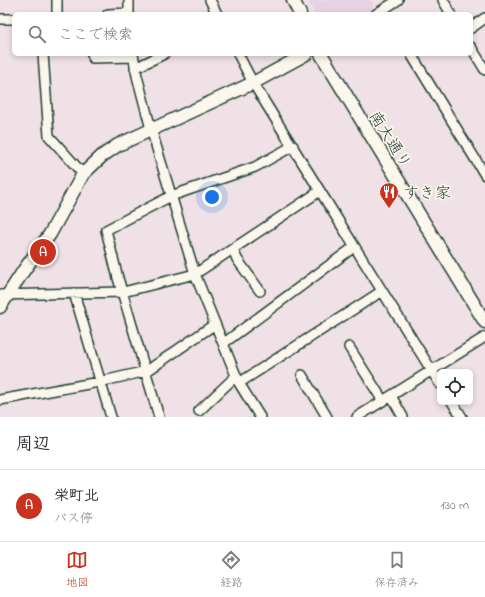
<!DOCTYPE html>
<html lang="ja">
<meta charset="utf-8">
<style>
body{margin:0;font-family:"Indie Flower","Klee One",sans-serif;background:#f7f7f7;color:#2b2b33}
.controls{position:absolute;right:12px;bottom:12px;display:grid;overflow:hidden;border-radius:6px;box-shadow:0 2px 6px #0003}
.controls button{width:36px;height:36px;display:grid;place-items:center;padding:0;border:0;border-bottom:1px solid #e1e1e2;background:#fff;color:#2b2b33;font:20px sans-serif}
.you{position:absolute;left:212px;top:197px;width:14px;height:14px;margin:-10px;border:3px solid #fff;border-radius:50%;background:#1a73e8;box-shadow:0 0 0 6px #1a73e833}
.badge{display:grid;place-items:center;width:26px;height:26px;border-radius:50%;background:#c8321e;color:#fff;font-size:13px;font-weight:700}
.pin{position:absolute;translate:-50% -50%;border:2px solid #fff;box-shadow:0 1px 4px #0006}
.list{margin:0;padding:0;list-style:none}
h2{display:flex;justify-content:space-between;align-items:center;height:52px;margin:0;padding:0 16px;font-size:17px}
h2 small{font-size:13px;font-weight:400;color:#7c7c81}
.list li{display:grid;grid-template-columns:26px 1fr auto;gap:12px;align-items:center;box-sizing:border-box;height:72px;padding:0 16px;border-top:1px solid #e1e1e2}
.list b{display:block;font-size:15px;white-space:nowrap}
.list p{margin:0;font-size:13px;white-space:nowrap;color:#7c7c81}
.list em{font-size:13px;font-style:normal;color:#7c7c81}
.icon{flex:none;width:22px;height:22px;fill:none;stroke:currentColor;stroke-width:2;stroke-linecap:round;stroke-linejoin:round}
.map{position:relative;flex:none;width:485px;height:417px;overflow:hidden}
.search{position:absolute;background:#fff;box-shadow:0 2px 6px #0003;left:12px;right:12px;top:12px;height:44px;display:flex;align-items:center;gap:10px;box-sizing:border-box;padding:0 14px;border-radius:6px;color:#7c7c81;font-size:15px}
.sheet{height:124px;background:#fff}
nav{display:flex;justify-content:space-around;align-items:center;box-sizing:border-box;height:56px;border-top:1px solid #e1e1e2;background:#fff;font-size:11px;color:#7c7c81}
nav a{display:grid;justify-items:center;gap:2px}
nav .on{color:#c8321e}
.map>svg:first-child{display:block}
.built{fill:#e7d2e2}
.lines{fill:none;stroke-linecap:round;stroke-linejoin:round}
.minor-casing{stroke:#1f3d34;stroke-width:12}
.tertiary-casing{stroke:#1f3d34;stroke-width:15}
.minor{stroke:#fbf7ec;stroke-width:9}
.tertiary{stroke:#fbf7ec;stroke-width:12}
.labels{text-anchor:middle;stroke-width:3.5;stroke-linejoin:round;paint-order:stroke}
.street-label{font-size:16px;fill:#1f3d34;stroke:#fbf7ec}
.poi-label{font-size:16px;fill:#1f3d34;stroke:#fbf7ec;text-anchor:start}
</style>
<div class="map">
<svg width="485" height="417" viewBox="0 0 485 417">
<rect width="100%" height="100%" fill="#efe1e6"/>
<filter id="ink" filterUnits="userSpaceOnUse"><feTurbulence type="fractalNoise" baseFrequency=".025" numOctaves="2"/><feDisplacementMap in="SourceGraphic" scale="8" xChannelSelector="R" yChannelSelector="G"/><feConvolveMatrix kernelMatrix="1 2 1 2 8 2 1 2 1" color-interpolation-filters="sRGB"/></filter>
<g filter="url(#ink)">
<path class="built" d="M308,0H371L373,3L372,9L363,14H315Z"/>
<g class="lines">
<g class="minor-casing">
<path id="minor" d="M129,0V14
M210,0L217,14
M443,0L451,14
M57,14V0
M108,14L129,13
M376,14L398,0
M0,19H14
M471,28L485,18
M471,47L485,70
M43,54L49,136L83,174
M92,54L93,58L133,57
M133,54L137,76L151,129L195,274L239,383L260,417
M238,54L253,83L320,191L440,384
M411,54L485,175
M135,68L164,54
M233,249L237,259L260,291
M74,293L111,417
M0,295L123,292L195,274L320,191
M224,343L354,247
M349,347L383,401
M302,375L327,417
M239,383L382,291
M391,396L403,417
M0,400L99,382L147,371L215,324
M452,402L462,417
M199,411L236,376
M159,417L118,278L106,230L171,196L255,167L293,146
M357,417L485,337"/>
</g>
<g class="tertiary-casing">
<path id="tertiary" d="M293,0L300,14
M321,54L485,322
M0,307L24,270L50,234L83,174L102,156L118,145L253,83L306,54"/>
</g>
<use href="#minor" class="minor"/>
<use href="#tertiary" class="tertiary"/>
</g>
</g>
<defs>
<g id="restaurant-pin" transform="scale(1)"><path d="M0 17L-7.5 6A9.5 9.5 0 1 1 7.5 6Z" fill="#c8321e" stroke="#fbf7ec"/><path d="M-5-6h1v4h1v-4h1v4h1v-4h1v5L-1.5 .5V6h-2V.5L-5-1ZM5-6V6H3V1.5H1.5Q1.5-4 5-6Z" fill="#fff"/></g>
</defs>
<g fill-rule="evenodd">
<use href="#restaurant-pin" x="389" y="192"/>
</g>
<g class="labels">
<g class="street-label">
<text transform="translate(391 139) rotate(58)" y="6">南大通り</text>
</g>
<g class="poi-label">
<text x="403" y="198">すき家</text>
</g>
</g>
</svg>
<div class="controls">
<button><svg class="icon" aria-label="locate" viewBox="0 0 24 24"><circle cx="12" cy="12" r="6"/><path d="M12 2v4M12 18v4M2 12h4M18 12h4"/></svg></button>
</div>
<div class="you"></div>
<div class="pin badge" style="left:43px;top:252px">A</div>
<div class="search"><svg class="icon" aria-label="search" viewBox="0 0 24 24"><circle cx="10" cy="10" r="6"/><path d="M15 15l6 6"/></svg>ここで検索</div>
</div>
<section class="sheet">
<h2>周辺<small></small></h2>
<ul class="list">
<li><span class="badge">A</span><div><b>栄町北</b><p>バス停</p></div><em>130 m</em></li>
</ul>
</section>
<nav>
<a class="on"><svg class="icon" aria-label="map" viewBox="0 0 24 24"><path d="M3 6l6-2 6 2 6-2v14l-6 2-6-2-6 2zM9 4v14M15 6v14"/></svg>地図</a>
<a><svg class="icon" aria-label="directions" viewBox="0 0 24 24"><path d="M12 3l9 9-9 9-9-9zM9 14v-3h6M13 9l2 2-2 2"/></svg>経路</a>
<a><svg class="icon" aria-label="saved" viewBox="0 0 24 24"><path d="M7 4h10v16l-5-4-5 4z"/></svg>保存済み</a>
</nav>
